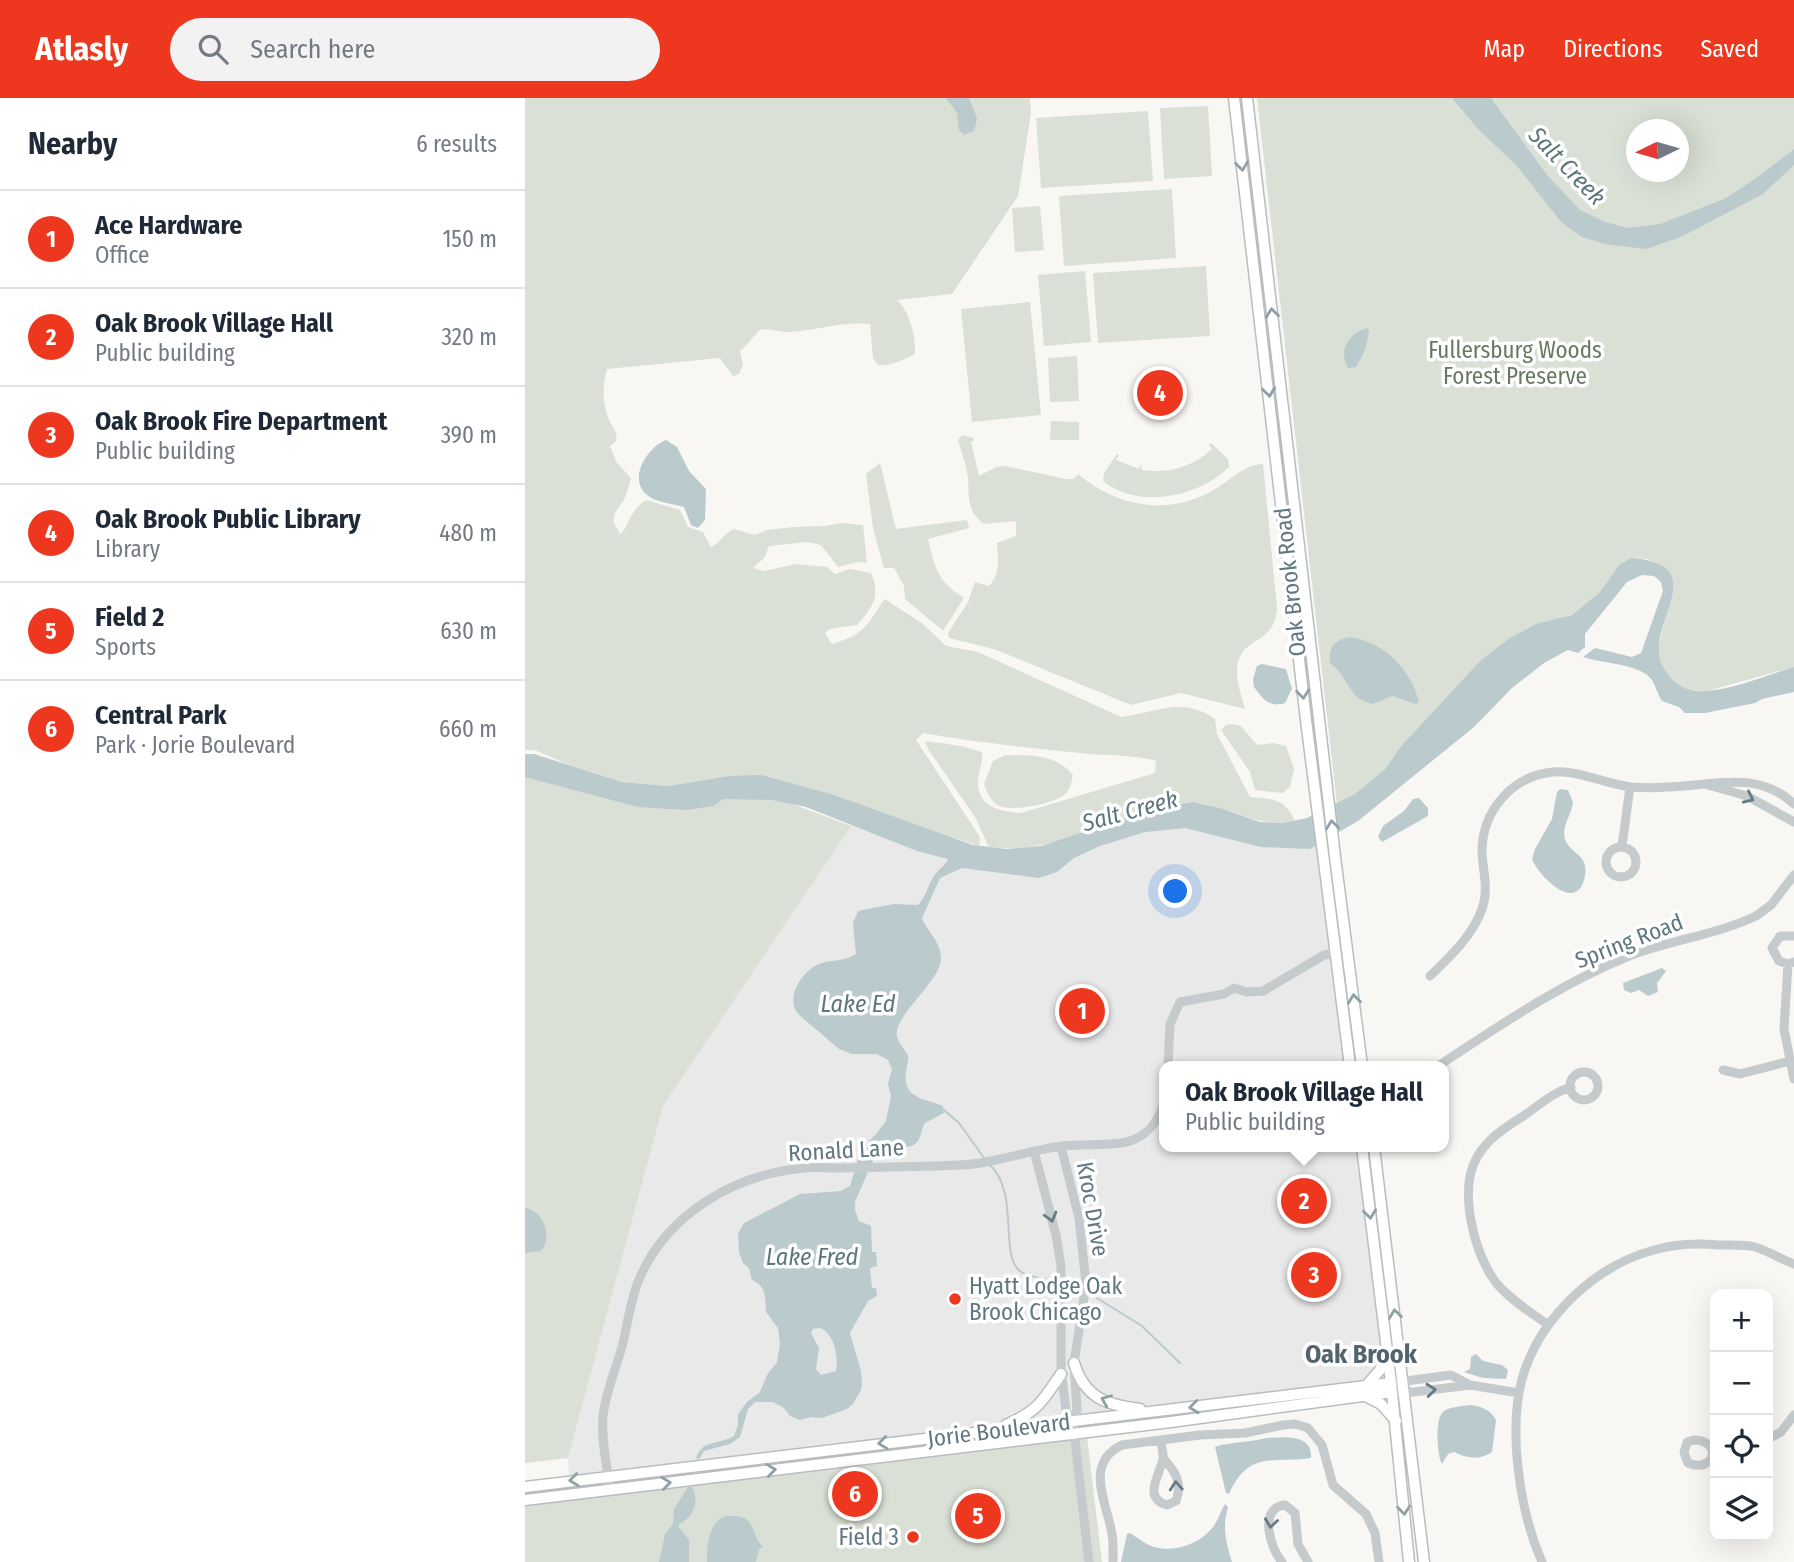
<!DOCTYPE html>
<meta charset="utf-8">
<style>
body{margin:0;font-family:"Fira Sans Condensed",sans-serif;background:#f2f2f3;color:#1f2937}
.controls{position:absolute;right:21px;bottom:21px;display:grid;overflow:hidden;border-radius:14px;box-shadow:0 7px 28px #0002}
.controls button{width:63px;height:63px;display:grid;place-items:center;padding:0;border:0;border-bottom:2px solid #e0e1e3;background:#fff;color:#1f2937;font:35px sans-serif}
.compass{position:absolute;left:1101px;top:21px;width:63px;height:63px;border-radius:50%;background:#fff;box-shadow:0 7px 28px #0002;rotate:265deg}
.you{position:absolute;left:651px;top:794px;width:24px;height:24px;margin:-18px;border:5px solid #fff;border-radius:50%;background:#1a73e8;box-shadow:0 0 0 10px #1a73e833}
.badge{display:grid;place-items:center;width:46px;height:46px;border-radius:50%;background:#ed381f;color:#fff;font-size:23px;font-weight:700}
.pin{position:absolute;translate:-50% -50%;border:4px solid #fff;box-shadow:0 2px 7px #0006}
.popup{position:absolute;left:634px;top:963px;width:290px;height:91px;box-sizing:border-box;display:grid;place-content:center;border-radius:14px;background:#fff;filter:drop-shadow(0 2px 5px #0005);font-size:23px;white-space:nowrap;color:#747a83}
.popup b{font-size:26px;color:#1f2937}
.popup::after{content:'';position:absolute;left:50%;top:100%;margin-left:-14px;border:14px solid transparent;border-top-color:#fff}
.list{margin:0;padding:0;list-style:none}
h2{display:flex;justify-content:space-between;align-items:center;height:91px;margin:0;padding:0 28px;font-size:30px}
h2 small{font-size:23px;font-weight:400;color:#747a83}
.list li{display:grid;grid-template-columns:46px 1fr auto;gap:21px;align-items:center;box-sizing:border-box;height:98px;padding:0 28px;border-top:2px solid #e0e1e3}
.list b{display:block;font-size:26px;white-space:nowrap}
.list p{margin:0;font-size:23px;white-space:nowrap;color:#747a83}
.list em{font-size:23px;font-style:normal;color:#747a83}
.icon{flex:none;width:38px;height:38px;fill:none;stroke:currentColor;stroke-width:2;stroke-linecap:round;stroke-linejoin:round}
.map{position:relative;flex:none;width:1269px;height:1464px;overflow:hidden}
header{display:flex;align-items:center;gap:42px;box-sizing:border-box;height:98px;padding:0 35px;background:#ed381f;color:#fff}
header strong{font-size:33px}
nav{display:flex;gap:38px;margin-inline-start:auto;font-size:24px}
.search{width:490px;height:63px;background:#f2f2f3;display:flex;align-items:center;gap:18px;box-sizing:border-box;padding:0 24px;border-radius:38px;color:#747a83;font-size:26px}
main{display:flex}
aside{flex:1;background:#fff}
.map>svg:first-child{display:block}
.built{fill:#e8e9e8}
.green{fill:#dae0d5;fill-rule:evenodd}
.water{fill:#bbcacc;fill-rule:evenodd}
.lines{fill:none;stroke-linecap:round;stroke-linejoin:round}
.stream{stroke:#bbcacc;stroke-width:2}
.major-casing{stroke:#b8bdc0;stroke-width:13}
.minor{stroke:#c5cacc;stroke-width:9}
.major{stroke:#fff;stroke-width:10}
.oneway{stroke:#90a0a7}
.oneway2{stroke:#667b85}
.poi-dot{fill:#ed381f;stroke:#fff;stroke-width:2.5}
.labels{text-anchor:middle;stroke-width:7;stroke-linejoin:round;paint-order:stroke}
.park-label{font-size:23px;fill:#677960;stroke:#fff}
.street-label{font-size:23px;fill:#617781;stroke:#fff}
.poi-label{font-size:23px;fill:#617781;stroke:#fff;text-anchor:start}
.water-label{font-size:24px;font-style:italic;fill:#5b777c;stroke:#fff}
.quarter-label{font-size:26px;font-weight:bold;fill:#53646c;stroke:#fff}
</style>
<header>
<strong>Atlasly</strong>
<div class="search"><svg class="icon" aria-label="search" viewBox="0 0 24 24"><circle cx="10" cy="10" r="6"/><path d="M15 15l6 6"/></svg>Search here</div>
<nav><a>Map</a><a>Directions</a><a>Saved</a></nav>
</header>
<main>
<aside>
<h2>Nearby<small>6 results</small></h2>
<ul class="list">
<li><span class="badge">1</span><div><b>Ace Hardware</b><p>Office</p></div><em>150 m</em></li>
<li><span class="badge">2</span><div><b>Oak Brook Village Hall</b><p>Public building</p></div><em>320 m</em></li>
<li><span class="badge">3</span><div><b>Oak Brook Fire Department</b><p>Public building</p></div><em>390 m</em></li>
<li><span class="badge">4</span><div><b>Oak Brook Public Library</b><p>Library</p></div><em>480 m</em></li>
<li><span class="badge">5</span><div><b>Field 2</b><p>Sports</p></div><em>630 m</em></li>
<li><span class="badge">6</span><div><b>Central Park</b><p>Park · Jorie Boulevard</p></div><em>660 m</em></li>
</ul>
</aside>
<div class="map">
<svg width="1269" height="1464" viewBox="0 0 1269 1464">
<rect width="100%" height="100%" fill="#f8f7f4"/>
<path class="built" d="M666,726L791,740L822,968H639V1049H833L863,1282L44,1379L43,1360L138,1008L326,728L337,727L439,762L562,749L616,733Z"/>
<path class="green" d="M0,0H505L506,15L493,98L427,196L372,202C385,214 391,239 390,256C381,261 362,269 353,267L348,260L345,226C318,223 292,232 264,234C255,234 246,231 237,231C233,232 221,249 215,253L218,267L214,276L208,278L195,260L82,271C77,289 77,305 84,322C88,330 93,335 91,343L85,348L92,365L106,380C104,387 102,396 99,402C89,417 83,419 96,436C106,422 106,412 121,402L155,412L163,429L178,434L186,449C195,445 197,437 209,431L230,437L242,432L268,429L300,428L317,425L338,427L342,465L332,464L313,469L296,447L283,444L244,448L240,459L228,470L239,473L271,466L302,469L310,476L325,471L346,475C356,499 348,508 332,527L304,531L300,535L307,546C343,535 340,528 360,501L398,526L421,548L453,554L596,619C632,614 658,598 690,621L692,636L725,699C748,701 759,700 770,723C737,730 717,715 687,708C681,707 673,704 666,704C596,710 536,759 464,749L450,719L403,651L400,643L436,648L457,654C458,665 454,671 453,682C451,708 475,714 496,715L630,675L631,663C609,656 579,658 555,655C503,650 450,644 398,635L391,642L455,739L454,748L383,725L204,678L143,688L97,684L44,667L10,652H0Z
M732,0H1269V569L1182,593L1162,592L1151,586L1136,567L1133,551L1139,525L1140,471L1122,461L1106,460L1094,467L1075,494L1047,517L1011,527L956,562L877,647L860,671L830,696L812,706ZM1112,32H1154V74H1112Z
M683,8L687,78L639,81L635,10Z
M623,13L628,83L516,90L511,20Z
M647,91L651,160L539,168L534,98Z
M515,108L519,152L490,154L487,110Z
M681,168L685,238L573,245L568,175Z
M560,173L566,244L519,248L513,177Z
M505,204L516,317L447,324L436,211Z
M552,258L554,303L525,304L523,260Z
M526,323L554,324V342H525Z
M437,337L448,340L449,343L446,344L454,378L471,369L480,368L541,381H549L553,376C592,409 645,419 690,391C706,382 718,367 738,366L752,510C749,551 715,535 712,572C711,584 717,599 720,611L656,595L606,607L469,551L424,540L423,535L443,504L450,484L464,488C476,475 473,461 472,445L491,438V423L459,426C442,414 444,399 443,381C442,368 436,354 433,342Z
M686,345L703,361L704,369C674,399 613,412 578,383L579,375L592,356L594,357L591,362L614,371L616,366L617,372C644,376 667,369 687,351L684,347Z
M355,365L371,431L442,422L444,430L403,441C410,470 412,483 439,500L418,533L380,501L379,488L369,470H359L348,430L341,376Z
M707,626L716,628L732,647L748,645L761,648L769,671L765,689L757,695L730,692L725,674L696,632L701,627Z
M480,657C507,658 529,655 548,677C546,685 546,691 539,697C527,706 488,714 474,708C466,704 462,694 459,686L468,663Z
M0,674L202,698L249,699L326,728L138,1008L43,1360L0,1365Z
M562,1339L577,1464H0V1407Z"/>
<path class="water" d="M421,0H444L452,21L449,33L439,37L434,32L432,15Z
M927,0H966L1022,77L1055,112L1080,124L1103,130L1135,126L1199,101L1227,83L1269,51V67L1238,96L1156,139L1121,151L1080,146L1057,139L1037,125L991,67L954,32Z
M842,230L844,232C842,248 839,256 831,269L823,270C813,253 823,235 842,230Z
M141,342L152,349L164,373L181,391L180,422L173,430L166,427L159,409C148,406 130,404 122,397C102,380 123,349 141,342Z
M1106,460C1182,466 1132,515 1134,553C1134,566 1140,572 1147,581C1156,591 1168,594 1181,593C1209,591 1242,577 1269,569V594L1237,601L1230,605L1180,615H1160L1154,609L1137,603C1133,597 1131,589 1127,582C1117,566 1075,565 1058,559L1070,550L1107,559L1116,555L1138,493L1136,484L1129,478L1117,477L1102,484L1060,536V549L1053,555L1043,552L1019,565L987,590L949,629L833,723L785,751L736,749L660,730L620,734L575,748L549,760L532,774L514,780L437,770L415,780L397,820C402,834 415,842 416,859C417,883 367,918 372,939C374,946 380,951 383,958C384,964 381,968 381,974C377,1002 402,1000 418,1008L419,1015L400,1025C397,1030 396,1038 393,1043C385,1054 364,1046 353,1051L330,1104V1112L334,1123L346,1128L347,1154H351L352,1168L345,1170L347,1190H351L352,1198L343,1203L325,1235L336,1273L337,1286L336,1292L328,1306L322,1311L297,1320L286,1319L275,1322L265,1318L259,1310L248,1304H230L223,1311L215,1339L205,1346L179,1353L175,1360L171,1361C176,1341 194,1347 209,1338L213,1327V1316L222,1304L235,1294L242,1277L252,1264L255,1246L253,1230L241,1214C240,1201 242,1188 227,1182L224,1170L218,1165L214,1154L213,1136L219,1125L275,1096L316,1093L325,1088L336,1051L352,1035L361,1023L366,998L363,986L367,971L363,962L352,956H327L314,951L273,916C260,900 277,873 294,866C307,861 320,864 331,856L328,825L333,813L369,806L393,807C402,798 403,785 411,775C416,769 420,768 423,761L392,753L281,709L247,702L198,701L189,708L162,712L113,709L0,679V656H9L97,684L143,688L204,678L236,677L309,697L448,747L482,751L516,748L637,708L668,704L695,710L735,724L758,725L782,720L830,696L860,671L877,647L956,562L985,540L1011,526L1047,517L1075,494L1094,467ZM295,1230C309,1235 314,1259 311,1273L296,1277L291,1271L294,1250L286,1235L288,1231Z
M824,539C858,543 886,571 894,604L890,606L867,598L848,606C823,602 823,577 805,565C804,550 807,543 824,539Z
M737,566L761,571L767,591L760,605C744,610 738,601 729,589L728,581L732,568Z
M1035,691L1043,692L1048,704C1047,716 1036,729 1040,741C1045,757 1064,755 1060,778C1053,817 1014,779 1007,761L1010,751L1027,721L1032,694Z
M894,700L903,710V718L857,744L853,739L858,728L879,713L888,701Z
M1137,870L1141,873L1132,885L1133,894L1123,898L1114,892L1106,895L1099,892L1098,885Z
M0,1110C19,1113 28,1139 16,1153L0,1155Z
M951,1256L958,1263L977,1267L983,1272L981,1281L958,1280L939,1274L945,1271L946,1259Z
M945,1307C956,1308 966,1312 971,1322L967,1354C955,1363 941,1360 929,1354L923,1356L917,1366C912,1358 910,1323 917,1315C922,1309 937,1308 945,1307Z
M741,1340C758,1339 788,1335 786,1360C750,1366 724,1351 704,1396L701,1395L690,1349C696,1345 729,1344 741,1340Z
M163,1389H167C175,1402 168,1421 154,1426V1429L164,1442V1464H134L140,1436L148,1426L149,1411Z
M700,1406L703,1409C697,1429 701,1445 707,1464H596L602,1436L605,1435C613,1440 620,1446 629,1449C651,1455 678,1445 690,1426C694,1420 696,1412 700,1406Z
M201,1418C235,1416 223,1435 238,1449L234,1451L231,1464H182C182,1448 183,1424 201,1418Z"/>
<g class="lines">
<path class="stream" d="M419,1012L434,1025L459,1060
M465,1067C496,1096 472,1162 498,1175C507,1180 521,1181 531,1183
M567,1197L617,1228L655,1265"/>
<g class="major-casing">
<path id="major" d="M709,0L781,622L825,968
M722,0L810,759L837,968
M837,1049L866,1285L884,1464
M849,1049L899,1464
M549,1265C560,1300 581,1307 615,1311
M841,1288L855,1272L861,1254
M839,1297L856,1306L871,1323
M481,1327C514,1312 516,1305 536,1276
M0,1389L866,1285
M0,1402L646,1324L867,1294"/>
</g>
<path class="minor" d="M1183,687L1222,698L1269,724
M1097,748L1105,689
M1081 764a15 15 0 1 1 30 0a15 15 0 1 1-30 0Z
M1269,838H1255L1247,850L1254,863L1263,866L1269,864
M1263,866L1259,931L1269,981
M905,878C925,859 948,837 957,811C964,791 958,774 957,754C957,713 987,678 1028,674C1054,672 1080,686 1106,689C1118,690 1131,690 1143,689C1187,688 1232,671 1269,706
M643,968L645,926L655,904L699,896L709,890L722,894L738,893L799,857L809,855
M913,968C974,928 1035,886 1104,858C1145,842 1191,837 1231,818L1246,807L1269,777
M1198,972L1215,976L1265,963
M1045 988a14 14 0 1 1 28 0a14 14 0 1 1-28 0Z
M536,1048L554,1120L561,1186L549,1265L552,1312L547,1324
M509,1053L531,1137L536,1168V1271L541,1313L547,1324L549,1334L564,1464
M1022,1226C1005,1214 986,1202 972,1186C949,1157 933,1092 952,1059C964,1039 981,1029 1000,1017C1014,1007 1029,994 1046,989
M866,1285L926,1277L945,1287L994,1295
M873,1294H889L945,1287
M1243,1341L1256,1334L1269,1317
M636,1342C636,1348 639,1355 638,1361C635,1376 617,1400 642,1407L651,1403C658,1385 650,1373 638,1360
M1169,1342C1197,1342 1191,1376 1163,1365L1159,1355L1162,1344Z
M85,1392C82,1368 76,1342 78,1318C81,1291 93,1267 99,1241C103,1222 106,1202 113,1184C140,1117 209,1076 280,1070C290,1069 301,1070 311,1070C352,1069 393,1069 434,1067C469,1066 503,1052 538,1048C582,1043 622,1058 639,1005
M588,1464C588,1453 589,1442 586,1431C580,1401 560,1365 597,1347L675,1337L720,1335L758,1327L770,1326L783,1330L797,1347L808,1387L841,1416L850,1435L854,1464
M757,1464C745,1450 733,1410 760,1407L770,1415L773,1446L783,1464
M1017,1464C995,1414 983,1334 997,1281C1014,1221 1069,1168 1129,1152C1150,1146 1171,1145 1193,1147C1204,1147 1219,1146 1230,1149C1243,1153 1256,1161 1269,1166"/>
<use href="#major" class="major"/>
</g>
<defs><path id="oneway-chevron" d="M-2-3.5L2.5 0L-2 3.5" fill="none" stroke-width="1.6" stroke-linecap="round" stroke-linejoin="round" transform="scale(1.75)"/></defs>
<g class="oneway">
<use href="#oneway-chevron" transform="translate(717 68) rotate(83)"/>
<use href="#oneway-chevron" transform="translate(747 215) rotate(-97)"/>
<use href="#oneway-chevron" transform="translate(744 294) rotate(83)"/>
<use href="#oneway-chevron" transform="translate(778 596) rotate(84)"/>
<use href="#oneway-chevron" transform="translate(807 727) rotate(-96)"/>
<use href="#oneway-chevron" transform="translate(829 901) rotate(-97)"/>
<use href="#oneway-chevron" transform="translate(845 1116) rotate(83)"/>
<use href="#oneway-chevron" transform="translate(870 1216) rotate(-97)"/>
<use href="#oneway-chevron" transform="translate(581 1302) rotate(-157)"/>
<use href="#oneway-chevron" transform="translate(669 1309) rotate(174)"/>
<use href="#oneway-chevron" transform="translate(358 1345) rotate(173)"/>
<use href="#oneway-chevron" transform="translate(246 1372) rotate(-7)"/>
<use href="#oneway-chevron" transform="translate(49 1382) rotate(173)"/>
<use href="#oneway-chevron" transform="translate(141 1385) rotate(-7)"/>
<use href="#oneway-chevron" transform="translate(879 1412) rotate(84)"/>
</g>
<g class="oneway2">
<use href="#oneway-chevron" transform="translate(1224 700) rotate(25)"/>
<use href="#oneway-chevron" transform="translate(526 1119) rotate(75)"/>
<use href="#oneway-chevron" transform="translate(906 1292) rotate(-6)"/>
<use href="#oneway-chevron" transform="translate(651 1388) rotate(-94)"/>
<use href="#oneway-chevron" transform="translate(746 1425) rotate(98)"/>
</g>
<g class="poi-dot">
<circle cx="430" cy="1201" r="7"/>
<circle cx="388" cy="1439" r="7"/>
</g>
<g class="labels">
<g class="park-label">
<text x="990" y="260">Fullersburg Woods<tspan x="990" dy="26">Forest Preserve</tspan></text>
</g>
<g class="street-label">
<text transform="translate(765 484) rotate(-96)" y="8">Oak Brook Road</text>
<text transform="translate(1104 843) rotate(-21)" y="8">Spring Road</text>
<text transform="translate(321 1052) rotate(-3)" y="8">Ronald Lane</text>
<text transform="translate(568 1111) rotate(80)" y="8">Kroc Drive</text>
<text transform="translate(474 1332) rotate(-7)" y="8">Jorie Boulevard</text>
</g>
<g class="poi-label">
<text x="444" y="1196">Hyatt Lodge Oak<tspan x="444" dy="26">Brook Chicago</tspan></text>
<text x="374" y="1447" text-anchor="end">Field 3</text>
</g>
<g class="water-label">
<text transform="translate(1042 68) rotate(46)" y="8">Salt Creek</text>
<text transform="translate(605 713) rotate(-15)" y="8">Salt Creek</text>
<text x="333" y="914">Lake Ed</text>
<text x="287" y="1167">Lake Fred</text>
</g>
<g class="quarter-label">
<text x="836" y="1265">Oak Brook</text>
</g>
</g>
</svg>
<div class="controls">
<button>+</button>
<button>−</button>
<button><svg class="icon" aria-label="locate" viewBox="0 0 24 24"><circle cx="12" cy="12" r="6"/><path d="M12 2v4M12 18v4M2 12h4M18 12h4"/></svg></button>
<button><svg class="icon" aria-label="layers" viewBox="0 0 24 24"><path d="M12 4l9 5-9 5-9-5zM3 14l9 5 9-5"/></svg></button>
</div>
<svg class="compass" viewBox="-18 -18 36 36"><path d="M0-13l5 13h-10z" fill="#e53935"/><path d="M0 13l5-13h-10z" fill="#747a83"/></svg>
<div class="you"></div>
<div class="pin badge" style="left:557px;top:913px">1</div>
<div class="pin badge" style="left:779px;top:1103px">2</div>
<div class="popup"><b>Oak Brook Village Hall</b>Public building</div>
<div class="pin badge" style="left:789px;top:1177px">3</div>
<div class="pin badge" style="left:635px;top:295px">4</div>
<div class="pin badge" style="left:453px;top:1418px">5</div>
<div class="pin badge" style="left:330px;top:1396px">6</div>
</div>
</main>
